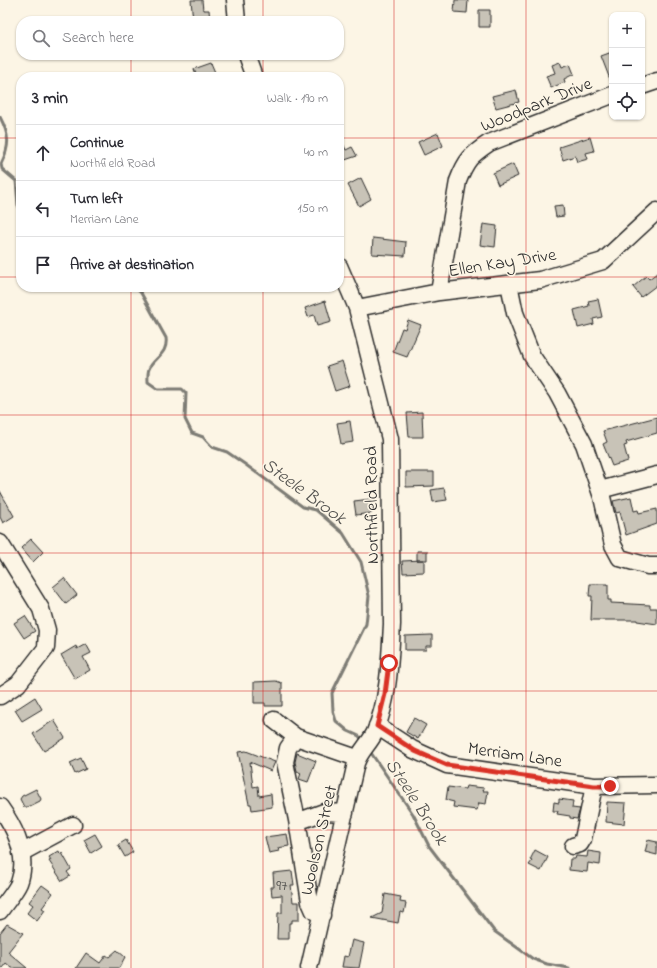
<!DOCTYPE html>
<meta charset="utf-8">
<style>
body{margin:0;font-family:"Indie Flower",sans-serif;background:#f2f2f3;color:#2b2b33}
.controls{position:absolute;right:12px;top:12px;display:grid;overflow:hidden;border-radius:8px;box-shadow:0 1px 3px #0004}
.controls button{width:36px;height:36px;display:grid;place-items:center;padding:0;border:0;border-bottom:1px solid #e1e1e2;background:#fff;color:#2b2b33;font:20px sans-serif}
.stop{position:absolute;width:12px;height:12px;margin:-9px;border:3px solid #d93025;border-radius:50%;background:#fff}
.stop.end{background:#d93025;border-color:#fff;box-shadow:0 1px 4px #0008}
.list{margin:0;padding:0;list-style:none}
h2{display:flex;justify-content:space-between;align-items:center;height:52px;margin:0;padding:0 16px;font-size:17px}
h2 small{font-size:13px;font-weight:400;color:#7c7c81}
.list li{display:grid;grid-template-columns:26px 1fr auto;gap:12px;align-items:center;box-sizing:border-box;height:56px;padding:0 16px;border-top:1px solid #e1e1e2}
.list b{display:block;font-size:15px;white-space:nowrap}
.list p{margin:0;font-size:13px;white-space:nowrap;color:#7c7c81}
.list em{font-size:13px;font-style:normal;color:#7c7c81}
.icon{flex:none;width:22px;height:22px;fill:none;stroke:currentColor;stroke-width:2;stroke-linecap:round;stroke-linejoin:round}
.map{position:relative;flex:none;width:657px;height:968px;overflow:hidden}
.search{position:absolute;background:#fff;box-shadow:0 1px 3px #0004;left:16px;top:16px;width:328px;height:44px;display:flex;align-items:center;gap:10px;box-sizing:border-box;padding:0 14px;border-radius:16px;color:#7c7c81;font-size:15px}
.panel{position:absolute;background:#fff;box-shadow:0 1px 3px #0004;left:16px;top:72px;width:328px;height:220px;border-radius:16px}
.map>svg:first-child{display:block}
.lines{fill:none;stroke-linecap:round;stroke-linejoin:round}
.stream{stroke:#7d7b74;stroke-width:3}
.building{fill:#c8c3b7;stroke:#2b2b2b}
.minor-casing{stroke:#2b2b2b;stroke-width:19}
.minor{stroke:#fcf5e5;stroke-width:16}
.route{stroke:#d93025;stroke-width:5}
.grid{fill:none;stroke:#d62828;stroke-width:1;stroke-opacity:0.55}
.labels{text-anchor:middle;stroke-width:3;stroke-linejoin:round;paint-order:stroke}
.number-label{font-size:16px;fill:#52514e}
.street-label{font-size:18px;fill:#2b2b2b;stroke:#fcf5e5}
.water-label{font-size:19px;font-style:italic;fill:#545350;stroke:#fcf5e5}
</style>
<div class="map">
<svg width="657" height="968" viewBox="0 0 657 968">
<rect width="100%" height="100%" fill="#fcf5e5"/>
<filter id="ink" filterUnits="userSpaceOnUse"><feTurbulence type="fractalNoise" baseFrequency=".025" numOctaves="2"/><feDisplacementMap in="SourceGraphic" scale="8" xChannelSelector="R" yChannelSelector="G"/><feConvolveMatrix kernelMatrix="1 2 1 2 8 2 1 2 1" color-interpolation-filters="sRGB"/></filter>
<g filter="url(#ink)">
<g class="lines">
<path class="stream" d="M0,117C10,136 10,146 1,164L2,169L16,181L18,205L21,212
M135,287L141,293L166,338C168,353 157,356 150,367C147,371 148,377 148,382L158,389H182L186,393L185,419L192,433L203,437L212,447L227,452L246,465L303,507L316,510L343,533L361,562L369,596L366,624L332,693L333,711L336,721L348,731L359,736L363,742
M369,750L413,814L429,846L494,931L533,959L547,964L569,968"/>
</g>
<path class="building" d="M191,0H202L203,10H209L210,21H193Z
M455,0H468L467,13L454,12Z
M479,10H490V27H479Z
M612,52V82H611L601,56Z
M560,62L562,67L570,64L574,74L564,79L565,82L551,88L546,76L555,73L552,65Z
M211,63L217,77H197L194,69Z
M516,90L519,102L496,108L492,96Z
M438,133L443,146L424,155L418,142Z
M339,135L346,150L352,147L357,156L339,162Z
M590,137L594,151L586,153L588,159L577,162L575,156L563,160L559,147Z
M513,164L518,176L498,185L493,173Z
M361,178L371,199L359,206L348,185Z
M563,205L564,216L556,217L554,206Z
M483,224L497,226L495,247L480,245Z
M373,238L406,242L405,256L372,254Z
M657,273V285L641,297L633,287L646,276L649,279Z
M598,299L602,317L593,319L594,324L578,328L574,310L589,306L588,301Z
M325,301L331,322L317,326L314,315L308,317L305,308Z
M408,320L421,325L407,357L393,352L402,328L405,329Z
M342,361L350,386L335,391L327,366Z
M422,412L423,437H409L407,413Z
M657,417V433L626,442L627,445L624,446L628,461L612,466L603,444L607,442L603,431Z
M350,421L353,442L341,444L337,423Z
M406,472H434V486L406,487Z
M444,488L447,500L433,502L431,490Z
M0,491L14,516L3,523L0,517Z
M631,497L634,511L638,510L639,513L657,509V524L626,535L620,512L616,513L613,501Z
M371,499L372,513L356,515L354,501Z
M31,539L43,552L33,562L21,548Z
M417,551H427V560H424V572L403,573L402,561L423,560H417Z
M64,578L77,595L66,604L53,587Z
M590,584H608V600H611V603L650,605V608H657V624L637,621V620H591L592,596H589Z
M25,616L35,631L24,638L14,623Z
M432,635V646H426V650H405V636Z
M86,644L91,653L83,657L90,670L75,679L61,655L76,646L77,649Z
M276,681L282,683V706H265V703H254V682Z
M35,697L42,709L22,721L15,710Z
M414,718L426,725L418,739L406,732Z
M54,720L65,738L44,751L33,734Z
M246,751L275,762L271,771L250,762L253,787L258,786L259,796L271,794L272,807L252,810L251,804H249L238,752Z
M297,753L316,761L308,782L299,779L301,773L297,771L295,762Z
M81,758L86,769L75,774L70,763Z
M466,786L484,788L483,791H488L486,804L479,803L477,810L453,807L454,802L446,800L448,787L465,789Z
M36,789L41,799L40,801L28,807H24L20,799L22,796Z
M559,799L573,801L572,808L580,809L577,819L570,818V816L557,814L558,811H553L554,802L559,803Z
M607,802L626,803L624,824L606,822Z
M95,834L102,846L91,853L84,840Z
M287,834L289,846L278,848L279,851L269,853L265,837Z
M126,840L133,852L125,857L118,845Z
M648,840L657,842V855L645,852Z
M535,850L548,857L541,871L529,865L532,861L530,860Z
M59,851L60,854L62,853L71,869L67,872L70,876L62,881L49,861L51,860L49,857Z
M588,851L601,853L600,865L588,863L587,872L569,870L570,859H575L576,856L587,857Z
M292,871L294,885H291L293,902H299V920H292V923H289V939H277L278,913H282V895L272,896L271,887H274L273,873Z
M42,885L53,893L42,908L45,910L37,921L27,913L33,905L29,902Z
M385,894L401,897L400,902L406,903L404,913L400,912L398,923L372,918L382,913Z
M7,924L23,933L8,952L27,968H12L6,963L2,968H0V933Z
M352,940L364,943L359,968L342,967L344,956L348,957Z
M117,950L125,957L119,968H76L86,953L100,963L106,955L109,957Z"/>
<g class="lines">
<g class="minor-casing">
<path id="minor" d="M235,0L237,21
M246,55L254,77
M642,86L657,81
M509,284L515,313L532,356L557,393L584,444L602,497L613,545L620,558L648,566H657
M439,292L458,181C466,160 471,155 489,143L612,95
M357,308L439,292L540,280L603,261L657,211
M600,490L657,475
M0,543L41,609L47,630L46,648L18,684L0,696
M274,720L296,737L357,758
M377,726L412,749L447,765L594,786L657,785
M296,737L288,748L285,762L297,820L305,819L324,812L345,813
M0,807C15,828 29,856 19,883C15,892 6,902 0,911
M297,820L310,902L314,911L322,915
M573,846L580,844L583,839L594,786
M21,853L73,825
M309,968L356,763C360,751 370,743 375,732C389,699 390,659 392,624L390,439L357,308L339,266"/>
</g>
<use href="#minor" class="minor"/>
</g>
</g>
<g class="lines" filter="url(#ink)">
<path class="route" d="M389,663L385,694L377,726L415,751L447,765L594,786H610"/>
</g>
<path class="grid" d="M131,0V21M263,0V21M394,0V968M526,0V968M131,55V77M263,55V77M0,138H21M339,138H657M0,277H21M339,277H657M131,287V968M263,287V968M0,415H657M0,553H657M0,691H657M0,830H657"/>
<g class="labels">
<g class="number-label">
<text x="282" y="890">97</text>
</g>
<g class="street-label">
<text transform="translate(536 104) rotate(-22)" y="6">Woodpark Drive</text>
<text transform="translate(502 262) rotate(-9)" y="6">Ellen Kay Drive</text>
<text transform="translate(371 505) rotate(-91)" y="6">Northfield Road</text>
<text transform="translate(515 754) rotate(8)" y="6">Merriam Lane</text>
<text transform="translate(318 840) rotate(-77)" y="6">Woolson Street</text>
</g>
<g class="water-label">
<text transform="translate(305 490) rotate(36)" y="7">Steele Brook</text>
<text transform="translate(418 801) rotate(57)" y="7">Steele Brook</text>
</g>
</g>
</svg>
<div class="controls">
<button>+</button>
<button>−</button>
<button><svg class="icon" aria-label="locate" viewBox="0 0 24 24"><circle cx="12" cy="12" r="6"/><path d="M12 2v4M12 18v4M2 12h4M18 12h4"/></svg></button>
</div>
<div class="stop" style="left:389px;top:663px"></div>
<div class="stop end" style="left:610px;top:786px"></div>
<div class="search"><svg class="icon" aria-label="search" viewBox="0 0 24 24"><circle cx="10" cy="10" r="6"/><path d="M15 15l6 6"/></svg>Search here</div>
<section class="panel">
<h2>3 min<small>Walk · 190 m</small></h2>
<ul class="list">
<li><svg class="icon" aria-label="ahead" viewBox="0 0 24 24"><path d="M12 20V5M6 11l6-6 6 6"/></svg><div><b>Continue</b><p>Northfield Road</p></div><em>40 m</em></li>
<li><svg class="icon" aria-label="left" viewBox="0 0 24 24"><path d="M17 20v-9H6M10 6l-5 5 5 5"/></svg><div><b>Turn left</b><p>Merriam Lane</p></div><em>150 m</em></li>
<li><svg class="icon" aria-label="arrive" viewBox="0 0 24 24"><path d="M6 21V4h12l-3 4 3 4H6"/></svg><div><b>Arrive at destination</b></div></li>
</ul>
</section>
</div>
